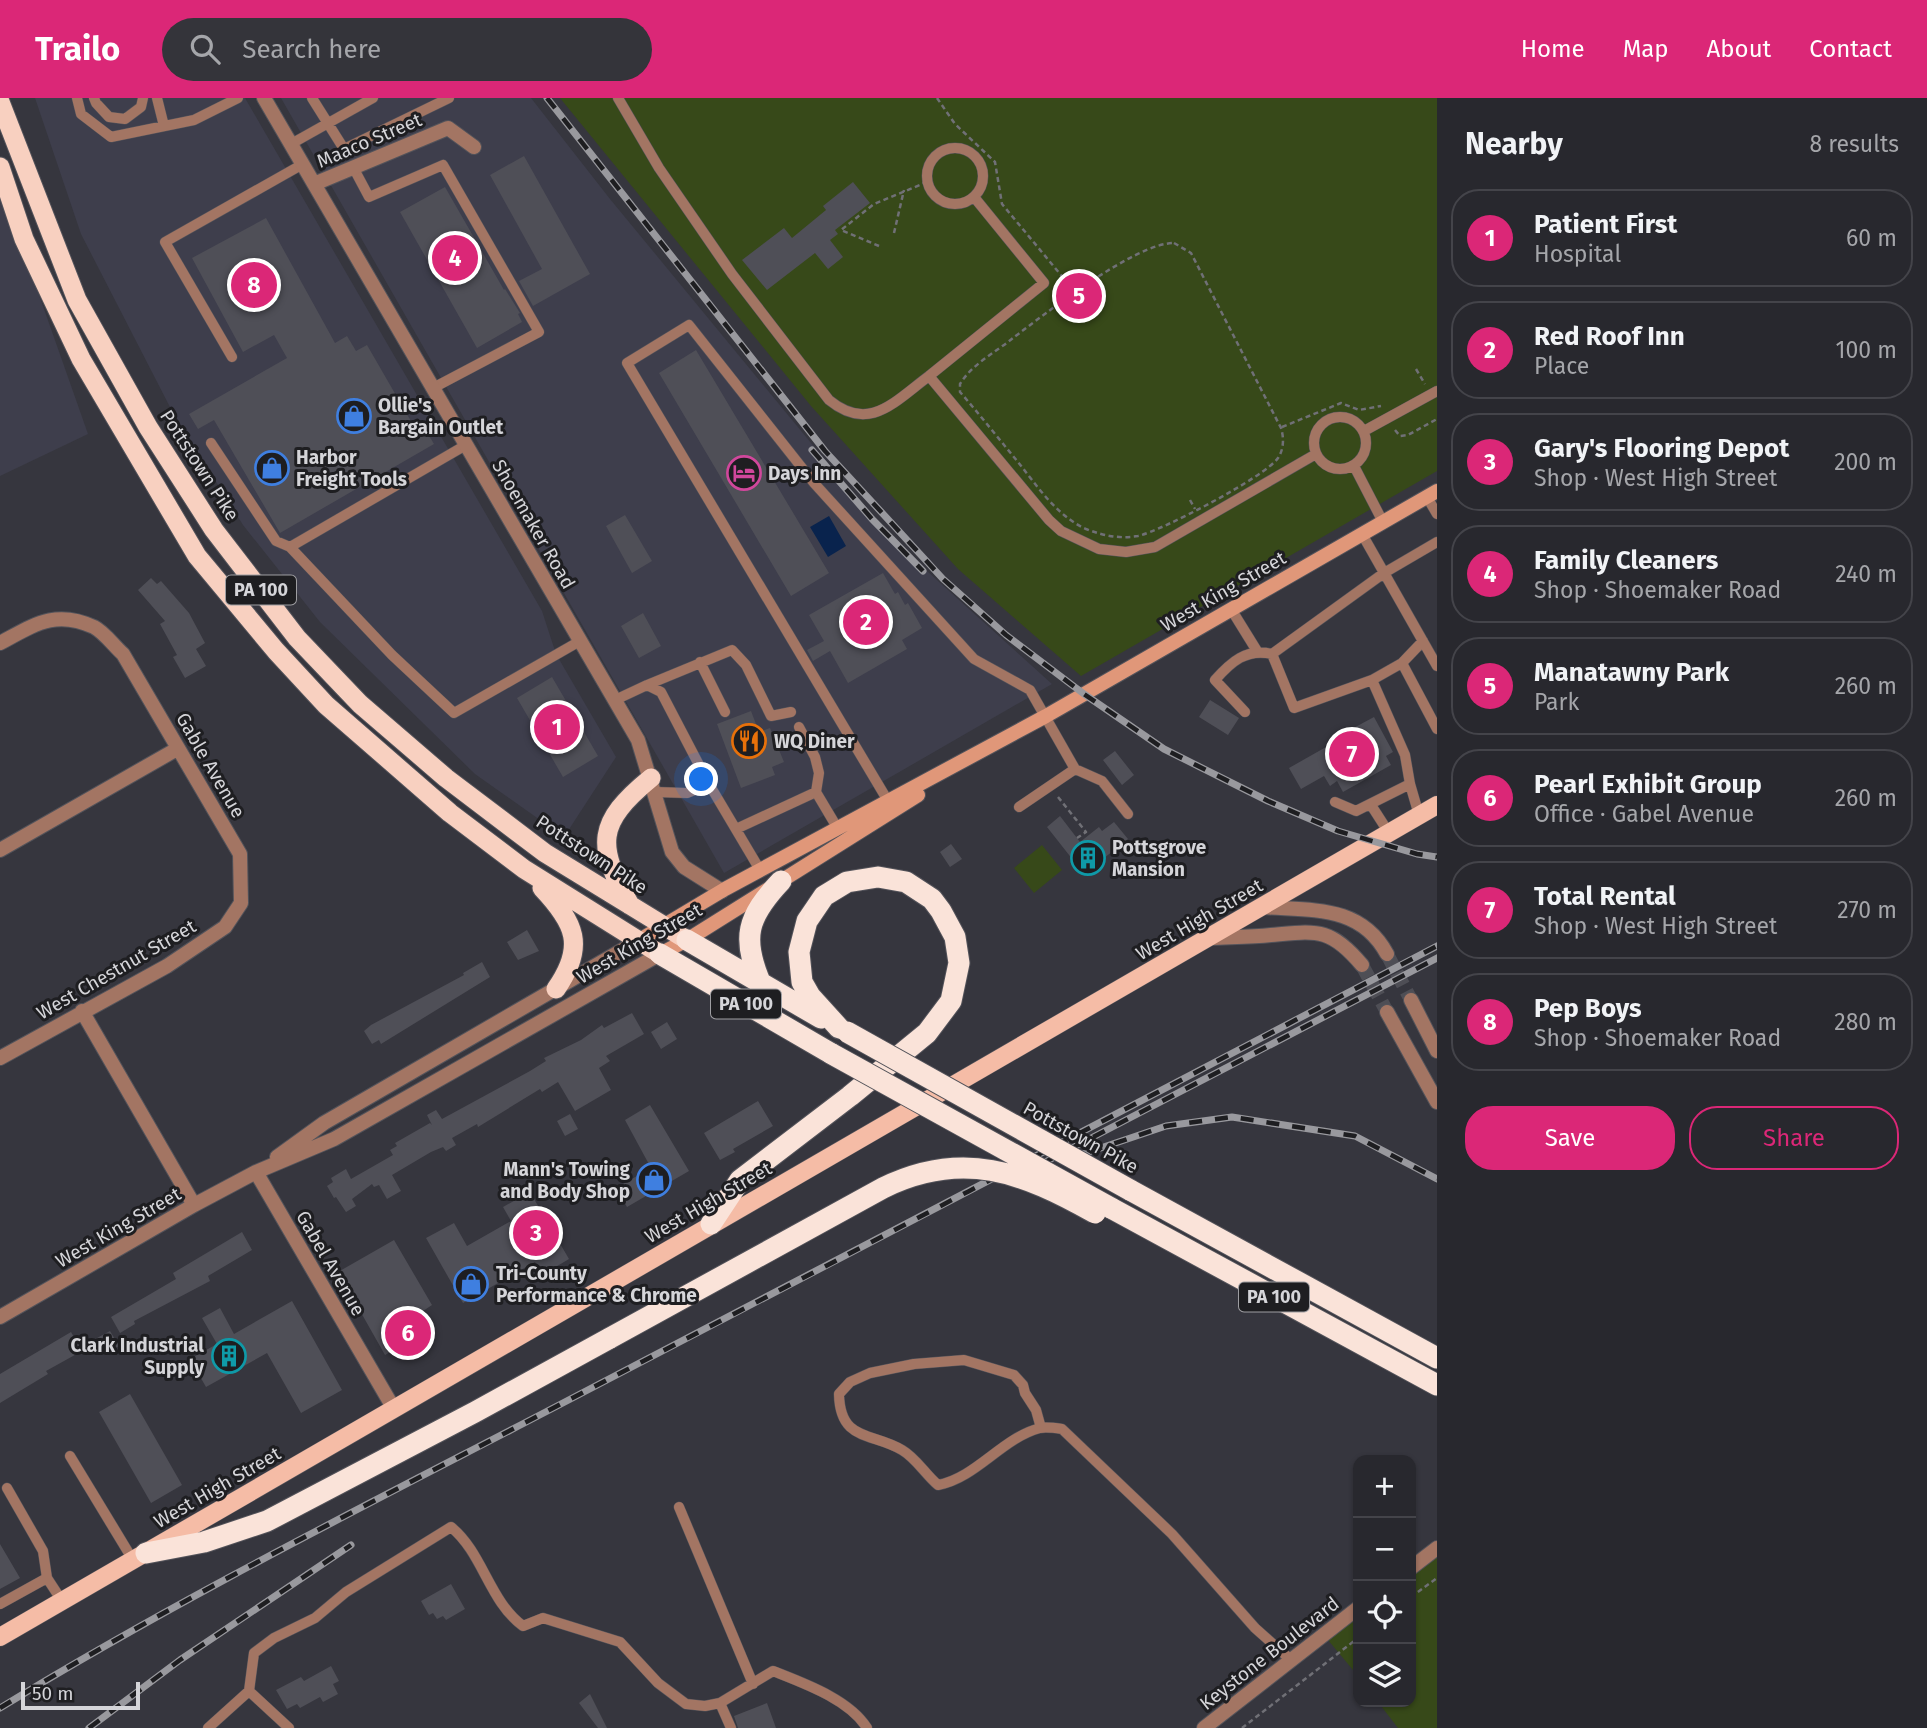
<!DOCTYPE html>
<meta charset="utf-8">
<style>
body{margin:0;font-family:"Fira Sans",sans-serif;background:#34343a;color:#f1f3f6}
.controls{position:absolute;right:21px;bottom:21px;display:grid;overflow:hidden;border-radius:14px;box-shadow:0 2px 5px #0004}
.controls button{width:63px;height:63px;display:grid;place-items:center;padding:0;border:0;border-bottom:2px solid #44444a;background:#28282e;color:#f1f3f6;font:35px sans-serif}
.scale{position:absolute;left:21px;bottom:18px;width:119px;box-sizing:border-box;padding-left:7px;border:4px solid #d5d5d9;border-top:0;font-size:19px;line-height:24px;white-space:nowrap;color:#d5d5d9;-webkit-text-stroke:5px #1e1e21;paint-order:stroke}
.you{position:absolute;left:702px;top:682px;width:24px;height:24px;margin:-18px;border:5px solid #fff;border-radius:50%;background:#1a73e8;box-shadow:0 0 0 10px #1a73e833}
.badge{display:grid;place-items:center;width:46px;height:46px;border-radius:50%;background:#db2777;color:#fff;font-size:23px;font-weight:700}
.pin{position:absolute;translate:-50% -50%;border:4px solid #fff;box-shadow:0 2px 7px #0006}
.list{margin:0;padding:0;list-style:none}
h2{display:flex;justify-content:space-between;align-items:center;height:91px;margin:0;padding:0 28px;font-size:30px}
h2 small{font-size:23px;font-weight:400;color:#a5a6aa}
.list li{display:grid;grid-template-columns:46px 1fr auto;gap:21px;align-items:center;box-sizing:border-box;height:98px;margin:0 14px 14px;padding:0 14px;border:2px solid #44444a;border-radius:28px}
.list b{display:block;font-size:26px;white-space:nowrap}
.list p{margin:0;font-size:23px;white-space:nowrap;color:#a5a6aa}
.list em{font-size:23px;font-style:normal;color:#a5a6aa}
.actions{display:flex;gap:14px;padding:21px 28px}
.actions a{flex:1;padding:16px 0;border:2px solid #db2777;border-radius:28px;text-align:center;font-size:24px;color:#db2777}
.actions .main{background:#db2777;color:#fff}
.icon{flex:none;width:38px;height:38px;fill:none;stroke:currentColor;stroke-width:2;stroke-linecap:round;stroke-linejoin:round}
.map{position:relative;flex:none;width:1437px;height:1630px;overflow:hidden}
header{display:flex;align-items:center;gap:42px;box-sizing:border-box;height:98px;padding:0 35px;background:#db2777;color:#fff}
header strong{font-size:33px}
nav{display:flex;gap:38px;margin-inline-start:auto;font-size:24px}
.search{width:490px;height:63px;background:#34343a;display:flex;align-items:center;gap:18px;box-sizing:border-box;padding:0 24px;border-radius:38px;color:#a5a6aa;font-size:26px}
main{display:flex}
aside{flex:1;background:#28282e}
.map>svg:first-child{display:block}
.built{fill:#3e3e4c}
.green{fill:#374919}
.water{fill:#09234d}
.building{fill:#4f4f57}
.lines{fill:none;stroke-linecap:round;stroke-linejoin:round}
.tertiary-tunnel{stroke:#4e4e55;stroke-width:14;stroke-dasharray:14 7;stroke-linecap:butt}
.service-casing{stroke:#53535a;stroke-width:11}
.minor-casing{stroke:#53535a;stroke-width:16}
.tertiary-casing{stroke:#53535a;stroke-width:16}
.secondary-casing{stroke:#53535a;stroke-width:16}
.primary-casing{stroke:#53535a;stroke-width:19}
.trunk-casing{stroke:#53535a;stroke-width:21}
.motorway-casing{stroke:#53535a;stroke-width:23}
.path{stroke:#707076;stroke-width:2.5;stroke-dasharray:5 3.5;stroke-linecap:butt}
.service{stroke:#a37563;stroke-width:10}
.minor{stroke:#a37563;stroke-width:14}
.tertiary{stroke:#a37563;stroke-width:14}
.secondary{stroke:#e09779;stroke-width:14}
.primary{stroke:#f5bca6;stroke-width:18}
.trunk{stroke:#f8d0c0;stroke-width:19}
.motorway{stroke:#fae3d9;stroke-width:21}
.rail-casing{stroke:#99999e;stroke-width:7}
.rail{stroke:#1e1e21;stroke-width:4.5;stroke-dasharray:13;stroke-linecap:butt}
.motorway-bridge-casing{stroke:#53535a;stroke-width:23;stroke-linecap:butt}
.motorway-bridge{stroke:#fae3d9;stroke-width:21}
.labels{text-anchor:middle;stroke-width:6;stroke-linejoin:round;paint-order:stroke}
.shield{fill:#1e1e21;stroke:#9e9ea2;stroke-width:2}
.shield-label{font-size:18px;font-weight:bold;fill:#d5d5d9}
.street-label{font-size:19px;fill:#d5d5d9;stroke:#1e1e21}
.poi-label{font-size:19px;font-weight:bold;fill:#d5d5d9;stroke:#1e1e21;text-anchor:start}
</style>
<header>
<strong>Trailo</strong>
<div class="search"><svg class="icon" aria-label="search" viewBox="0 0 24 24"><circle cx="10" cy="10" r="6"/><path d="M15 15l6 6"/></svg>Search here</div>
<nav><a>Home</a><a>Map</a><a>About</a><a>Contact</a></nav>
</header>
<main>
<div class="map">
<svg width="1437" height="1630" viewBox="0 0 1437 1630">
<rect width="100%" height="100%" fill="#36363e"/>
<path class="built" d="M35,0H245L542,513L556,556L616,659L564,739L475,676L320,524L243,427L171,311L81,136Z
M281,0H531L610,101L886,436L1052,586L724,775Z
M0,86L88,336L0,378Z"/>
<path class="green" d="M560,0H1437V373L1081,578L958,471L811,308Z
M1042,747L1062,772L1034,795L1014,770Z
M1437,1456V1630H1398L1378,1604H1411V1477Z
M1358,1518V1578L1328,1542Z"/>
<path class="water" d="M829,418L846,448L828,459L810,429Z"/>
<path class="building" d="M524,58L590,176L533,208L519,183L542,171L490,77Z
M853,84L870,105L835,132L838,136L830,142L843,159L828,171L815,155L767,192L742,162L784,130L792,140L826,112L823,108Z
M445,89L504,192L505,191L520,215L518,216L522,224L477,250L400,114Z
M266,120L335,245L347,238L356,253L367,247L412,325L419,321L434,346L280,435L214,322L198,331L189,316L287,260L274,237L243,254L192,160Z
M696,252L829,475L791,498L659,275Z
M625,417L652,463L632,475L606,428Z
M883,475L895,496L898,494L905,507L908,505L922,530L902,542L907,551L848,585L830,553L813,563L807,552L824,543L809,517Z
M151,480L157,486L161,483L189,515L205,545L196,551L206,568L185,580L173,559L177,557L160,526L165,523L138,492Z
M643,515L661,548L639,560L621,528Z
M552,579L598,658L563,679L517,600Z
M1210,602L1239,620L1228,637L1199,619Z
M751,613L759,634L770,630L784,664L772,669L775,677L741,690L717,626Z
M1374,619L1393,654L1386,658L1391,667L1343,694L1337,683L1330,688L1324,678L1301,691L1289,670L1349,636L1348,633Z
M1115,653L1134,677L1122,687L1103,662Z
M1060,718L1080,744L1099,729L1102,733L1114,724L1128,741L1084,776L1047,729Z
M951,746L962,761L950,769L940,754Z
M527,832L539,853L518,862L507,844Z
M482,864L490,879L381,946L379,942L372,946L364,933L371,927L464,877L463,875Z
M632,915L644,936L606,958L610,963L599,970L611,992L575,1013L558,984L542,994L540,991L478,1029L477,1026L452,1040L456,1047L446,1053L443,1049L431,1054L392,1077L401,1093L387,1101L379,1087L374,1089L372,1086L352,1101L356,1108L346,1114L336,1099L334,1100L327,1088L333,1084L331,1080L346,1071L351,1081L393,1057L390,1052L397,1048L395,1045L430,1025L432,1027L427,1017L436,1012L442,1021L530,973L546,963L544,960L581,942L602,927L604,930Z
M667,924L677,941L661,951L651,934Z
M758,1003L773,1028L733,1051L735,1054L720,1062L704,1035Z
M650,1007L689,1073L627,1109L616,1090L651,1070L625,1022Z
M570,1016L578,1031L565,1038L557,1023Z
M530,1094L569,1161L542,1177L535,1164L463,1205L426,1140L454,1125L467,1148L511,1123L503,1109Z
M242,1134L252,1152L208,1178L210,1183L134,1223L135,1226L120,1235L111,1219L176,1181L173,1175Z
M394,1142L432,1207L423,1213L432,1230L385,1257L338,1174Z
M292,1203L342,1292L301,1315L267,1255L206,1289L190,1261L217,1246L202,1220L220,1210L234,1236Z
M110,1233L119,1248L107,1256L97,1240Z
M71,1234L82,1253L46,1273L48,1276L0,1305V1276Z
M130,1296L182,1387L151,1405L99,1314Z
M0,1446L20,1480L0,1491Z
M451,1486L465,1511L446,1522L443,1518L437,1521L433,1515L429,1517L421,1503Z
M331,1568L339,1583L333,1586L338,1596L323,1604L320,1599L300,1610L297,1606L287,1611L276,1592L301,1579L304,1583Z
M590,1596L607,1630H598L579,1605Z
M767,1605L776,1630H738L734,1618Z"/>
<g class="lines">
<path class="tertiary-tunnel" d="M1387,856L1411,902
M1362,867L1387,914"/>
<g class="service-casing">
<path id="service" d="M77,0L81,16L111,39L194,22L238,0
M94,0L96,5L109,19L125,21L141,9L143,0
M157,0L164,28
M312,0L344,51L449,0
M618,0L659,70L732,176L829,302C869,335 894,304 929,278L1049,422L1061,433L1099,451L1126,454L1155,449L1316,356
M291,46L373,0
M927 78a28 28 0 1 1 56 0a28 28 0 1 1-56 0Z
M353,69L369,99L443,67L539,234L433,290
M232,259L165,144L303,66
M929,278L1044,185L974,99
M1314 345a26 26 0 1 1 52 0a26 26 0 1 1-52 0Z
M1364,333L1437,293
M211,345L276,443L290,449
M466,347L290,449L392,557L454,615L580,543
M1354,368L1383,424
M1427,399L1437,416
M1362,436L1437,568
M1231,511L1257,553
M700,564L725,614
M1402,565L1437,631
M1372,582L1402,565L1423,543
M647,587L732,552L746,567L771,618L791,614
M615,602L647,587L661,594L709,686L760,772
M1245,614L1215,582C1231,564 1246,550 1272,556
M799,629L815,659L819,675L816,694L838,731
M655,694L687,695L709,686
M888,703L627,265L689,227L814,385L974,561L1030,592L1075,671L1102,683L1128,716
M1335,704L1356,713L1410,686
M1371,707L1389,735
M1019,709L1075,671
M1419,717L1410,686L1405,657L1372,582L1294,610L1272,556L1384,475L1437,444
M736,731L816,694
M1041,1330L1036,1312L1025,1295L1023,1287L1014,1277L964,1262L914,1266L870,1275L850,1284L839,1296C840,1344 872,1334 902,1352C916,1360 925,1376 938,1387C976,1380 1002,1340 1040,1330C1046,1329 1055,1330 1062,1331L1172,1436L1255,1530L1291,1562
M70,1358L133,1462
M7,1390L43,1453L47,1480L62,1503
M679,1409L753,1586
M0,1506L47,1480
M720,1605L731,1630
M208,1630L249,1593
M289,1630L249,1593L254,1555L274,1540L315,1520L346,1494L451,1429C483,1455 489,1503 523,1528L543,1520L620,1544L658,1585L686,1606L705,1608L720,1605L773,1573C803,1585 849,1601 867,1630"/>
</g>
<g class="minor-casing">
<path id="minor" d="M264,0L638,642L672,754L684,769L722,793
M314,86L448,30L474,49
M0,545C34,527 55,511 94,529C104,534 114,548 123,556L240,756L241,805L225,829L167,868L0,960
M0,752L177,651
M82,913L194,1107
M277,1059L324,1025L638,843
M256,1074L394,1311
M0,1219L194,1107L256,1074L334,1041L660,856
M1411,1470L1437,1450
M1204,1630L1358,1510"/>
</g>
<g class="tertiary-casing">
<path id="tertiary" d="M1261,809C1311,813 1360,806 1387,856
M1211,840C1231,839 1251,839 1271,837C1317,833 1330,829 1362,867
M1411,902L1437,953
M1387,914L1437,1004"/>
</g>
<g class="secondary-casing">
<path id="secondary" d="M638,843L725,791L1046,618L1437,393
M660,856L687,842L918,697"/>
</g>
<g class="primary-casing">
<path id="primary" d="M0,1539L1437,707"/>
</g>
<g class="trunk-casing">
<path id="trunk" d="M0,4L77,202L148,329L214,432L297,540L360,606L446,680L545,755L687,842
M0,69L24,141L81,261L197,458L276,553L326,607L450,715L524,771L660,856
M542,790C575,825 586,848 556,891
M630,807C596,747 596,725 651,680"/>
</g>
<g class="motorway-casing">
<path id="motorway" d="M687,842L821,920
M660,856L832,956
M761,886C741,840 747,819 781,783
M1130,1092L1437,1260
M1111,1110L1437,1287
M711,1126L740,1082L850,998L927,935L951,903L959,865L955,839L941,813L932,801L906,784L878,779L847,784L824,798L807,823L799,854L802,884L810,898L839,930
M146,1455L204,1444L267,1423L475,1314L610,1240"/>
</g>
<path class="path" d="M937,0L955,26L995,64L1002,106L1075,194
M894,135L904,92
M1174,145L1191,155L1281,330C1284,340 1284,351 1278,360C1265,379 1161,433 1138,438C1120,441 1104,438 1086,431C1057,418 1037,388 1018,364C999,341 980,317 960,294V286C972,266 996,254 1013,240C1046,215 1135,145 1174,145Z
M879,148L841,132L874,106L927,84
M1416,271L1425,286
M1282,329L1341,305L1359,312L1381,308
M1395,332L1400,338L1408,337L1437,321
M1190,402L1195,411
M1058,699L1086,734L1077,740
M1411,1499L1437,1480
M1242,1630L1358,1540"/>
<use href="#service" class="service"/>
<use href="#minor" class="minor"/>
<use href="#tertiary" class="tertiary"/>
<use href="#secondary" class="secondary"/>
<use href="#primary" class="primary"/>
<use href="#trunk" class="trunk"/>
<use href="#motorway" class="motorway"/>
<g class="rail-casing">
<path id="rail" d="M547,0L825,353L943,481L1006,537L1084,596L1164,651L1268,703L1338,733L1417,756L1437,759
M812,352L872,421L923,473
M1065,1062L1166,1028L1232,1019L1355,1038L1437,1081
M1024,1075L1437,860
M0,1610C188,1495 387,1397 582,1295C867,1147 1152,997 1437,848
M89,1630L180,1562L351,1447"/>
</g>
<use href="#rail" class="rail"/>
<g class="motorway-bridge-casing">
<path id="motorway-bridge" d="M847,934L1130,1092
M832,956L1111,1110
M610,1240L883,1090C962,1051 1023,1074 1095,1115"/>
</g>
<use href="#motorway-bridge" class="motorway-bridge"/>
</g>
<defs>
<g id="shop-ring" transform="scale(1.75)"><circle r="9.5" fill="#1e1e21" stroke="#3f7fe0" stroke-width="1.5"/><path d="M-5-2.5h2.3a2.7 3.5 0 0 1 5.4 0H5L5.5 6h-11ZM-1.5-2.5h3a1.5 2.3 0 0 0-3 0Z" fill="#3f7fe0"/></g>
<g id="hotel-ring" transform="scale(1.75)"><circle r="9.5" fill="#1e1e21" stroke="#d1479c" stroke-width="1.5"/><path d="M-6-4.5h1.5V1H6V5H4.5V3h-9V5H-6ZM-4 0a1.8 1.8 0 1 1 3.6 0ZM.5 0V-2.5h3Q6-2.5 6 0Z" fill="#d1479c"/></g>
<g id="restaurant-ring" transform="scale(1.75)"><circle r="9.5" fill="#1e1e21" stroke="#e8710a" stroke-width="1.5"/><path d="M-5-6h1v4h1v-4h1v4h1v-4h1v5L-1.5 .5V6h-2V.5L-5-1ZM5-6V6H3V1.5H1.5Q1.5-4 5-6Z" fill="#e8710a"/></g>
<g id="building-ring" transform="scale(1.75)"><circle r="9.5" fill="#1e1e21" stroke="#0f9aa8" stroke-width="1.5"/><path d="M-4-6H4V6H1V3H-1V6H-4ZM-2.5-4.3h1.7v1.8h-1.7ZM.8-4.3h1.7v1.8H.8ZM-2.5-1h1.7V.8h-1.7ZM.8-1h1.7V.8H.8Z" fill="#0f9aa8"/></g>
</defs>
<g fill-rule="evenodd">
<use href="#shop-ring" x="354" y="318"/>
<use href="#shop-ring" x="272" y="370"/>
<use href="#hotel-ring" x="744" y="375"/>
<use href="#restaurant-ring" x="749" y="643"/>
<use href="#building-ring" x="1088" y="760"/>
<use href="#shop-ring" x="654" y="1082"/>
<use href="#shop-ring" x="471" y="1186"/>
<use href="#building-ring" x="229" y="1258"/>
</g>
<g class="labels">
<g class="shield">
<rect x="226" y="477.5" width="70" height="29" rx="5"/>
<rect x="711" y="891.5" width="70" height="29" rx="5"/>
<rect x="1239" y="1184.5" width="70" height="29" rx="5"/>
</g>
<g class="shield-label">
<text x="261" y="498">PA 100</text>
<text x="746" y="912">PA 100</text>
<text x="1274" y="1205">PA 100</text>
</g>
<g class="street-label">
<text transform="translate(369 42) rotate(-23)" y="7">Maaco Street</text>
<text transform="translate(200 367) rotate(57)" y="7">Pottstown Pike</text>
<text transform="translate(534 426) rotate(60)" y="7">Shoemaker Road</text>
<text transform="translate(1223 493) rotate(-30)" y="7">West King Street</text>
<text transform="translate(211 667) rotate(60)" y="7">Gable Avenue</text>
<text transform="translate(592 756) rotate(33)" y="7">Pottstown Pike</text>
<text transform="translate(1199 821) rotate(-30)" y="7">West High Street</text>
<text transform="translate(639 845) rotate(-30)" y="7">West King Street</text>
<text transform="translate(116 871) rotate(-30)" y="7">West Chestnut Street</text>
<text transform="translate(1081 1039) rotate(29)" y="7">Pottstown Pike</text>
<text transform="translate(708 1104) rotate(-30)" y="7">West High Street</text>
<text transform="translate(118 1129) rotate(-30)" y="7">West King Street</text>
<text transform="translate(331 1165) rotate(60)" y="7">Gabel Avenue</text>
<text transform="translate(217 1389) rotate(-30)" y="7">West High Street</text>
<text transform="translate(1269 1555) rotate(-38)" y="7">Keystone Boulevard</text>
</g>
<g class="poi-label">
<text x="378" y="314">Ollie's<tspan x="378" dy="22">Bargain Outlet</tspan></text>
<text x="296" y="366">Harbor<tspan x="296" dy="22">Freight Tools</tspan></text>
<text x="768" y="382">Days Inn</text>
<text x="774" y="650">WQ Diner</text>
<text x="1112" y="756">Pottsgrove<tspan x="1112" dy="22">Mansion</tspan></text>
<text x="630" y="1078" text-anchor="end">Mann's Towing<tspan x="630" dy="22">and Body Shop</tspan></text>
<text x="496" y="1182">Tri-County<tspan x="496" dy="22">Performance &amp; Chrome</tspan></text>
<text x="204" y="1254" text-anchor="end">Clark Industrial<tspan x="204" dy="22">Supply</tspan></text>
</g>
</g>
</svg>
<div class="controls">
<button>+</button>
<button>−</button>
<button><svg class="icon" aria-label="locate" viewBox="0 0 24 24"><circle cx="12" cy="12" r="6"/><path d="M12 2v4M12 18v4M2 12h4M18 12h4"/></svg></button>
<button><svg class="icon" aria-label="layers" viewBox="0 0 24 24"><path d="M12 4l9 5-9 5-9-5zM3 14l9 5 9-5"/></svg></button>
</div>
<div class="scale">50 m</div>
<div class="you"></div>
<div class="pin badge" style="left:557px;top:629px">1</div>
<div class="pin badge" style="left:866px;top:524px">2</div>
<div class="pin badge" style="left:536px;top:1135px">3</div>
<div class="pin badge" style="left:455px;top:160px">4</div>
<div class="pin badge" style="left:1079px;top:198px">5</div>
<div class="pin badge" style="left:408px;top:1235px">6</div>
<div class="pin badge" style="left:1352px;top:656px">7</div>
<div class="pin badge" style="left:254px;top:187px">8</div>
</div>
<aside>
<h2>Nearby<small>8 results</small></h2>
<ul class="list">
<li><span class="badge">1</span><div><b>Patient First</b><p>Hospital</p></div><em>60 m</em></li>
<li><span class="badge">2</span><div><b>Red Roof Inn</b><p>Place</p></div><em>100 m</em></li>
<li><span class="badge">3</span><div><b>Gary's Flooring Depot</b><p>Shop · West High Street</p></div><em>200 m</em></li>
<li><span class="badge">4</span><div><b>Family Cleaners</b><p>Shop · Shoemaker Road</p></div><em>240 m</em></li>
<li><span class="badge">5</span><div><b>Manatawny Park</b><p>Park</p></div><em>260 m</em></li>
<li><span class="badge">6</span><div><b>Pearl Exhibit Group</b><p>Office · Gabel Avenue</p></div><em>260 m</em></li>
<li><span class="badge">7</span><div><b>Total Rental</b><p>Shop · West High Street</p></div><em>270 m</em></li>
<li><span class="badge">8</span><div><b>Pep Boys</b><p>Shop · Shoemaker Road</p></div><em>280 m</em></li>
</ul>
<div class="actions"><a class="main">Save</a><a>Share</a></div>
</aside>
</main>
